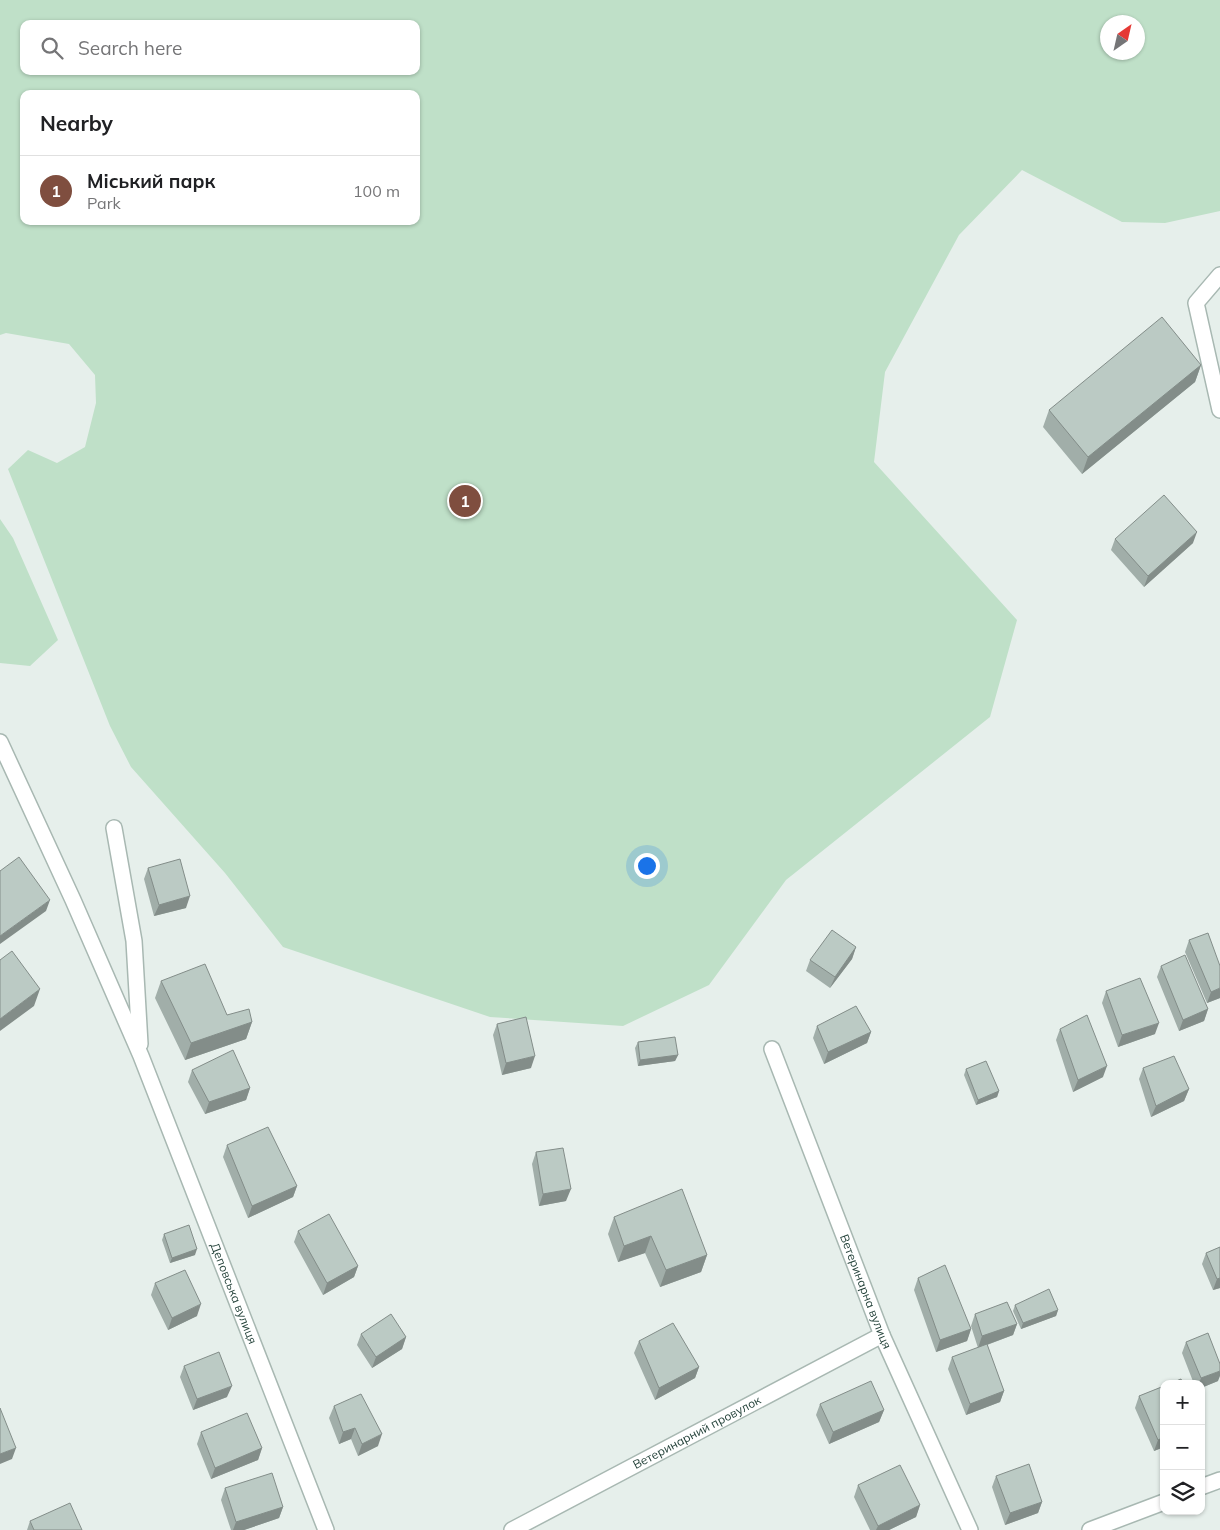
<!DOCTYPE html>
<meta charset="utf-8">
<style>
body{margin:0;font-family:Mulish,sans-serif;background:#f2f2f2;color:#202124}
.controls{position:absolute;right:15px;bottom:15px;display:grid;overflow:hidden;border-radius:10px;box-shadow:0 1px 4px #0004}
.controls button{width:45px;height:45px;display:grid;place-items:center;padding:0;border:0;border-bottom:1px solid #e0e0e0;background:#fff;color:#202124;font:25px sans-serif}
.compass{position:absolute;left:1100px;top:15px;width:45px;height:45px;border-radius:50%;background:#fff;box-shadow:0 1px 4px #0004;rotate:34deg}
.you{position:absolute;left:646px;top:865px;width:18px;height:18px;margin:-12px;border:4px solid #fff;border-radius:50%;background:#1a73e8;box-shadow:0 0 0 8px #1a73e833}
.badge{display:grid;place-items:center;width:32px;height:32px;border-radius:50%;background:#7f4e3f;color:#fff;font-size:16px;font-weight:700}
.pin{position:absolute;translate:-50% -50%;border:2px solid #fff;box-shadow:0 1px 5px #0006}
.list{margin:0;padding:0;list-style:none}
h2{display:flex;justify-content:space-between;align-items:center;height:65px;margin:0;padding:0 20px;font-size:21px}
h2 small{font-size:16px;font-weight:400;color:#757577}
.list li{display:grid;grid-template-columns:32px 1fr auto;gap:15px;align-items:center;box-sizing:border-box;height:70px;padding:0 20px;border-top:1px solid #e0e0e0}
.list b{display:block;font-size:19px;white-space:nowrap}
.list p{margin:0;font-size:16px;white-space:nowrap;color:#757577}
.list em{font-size:16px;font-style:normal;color:#757577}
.icon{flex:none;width:28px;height:28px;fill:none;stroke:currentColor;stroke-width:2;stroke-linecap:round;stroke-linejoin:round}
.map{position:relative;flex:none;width:1220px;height:1530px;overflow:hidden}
.search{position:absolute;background:#fff;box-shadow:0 1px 4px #0004;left:20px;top:20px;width:400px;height:55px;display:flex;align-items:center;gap:12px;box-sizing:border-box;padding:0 18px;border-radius:10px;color:#757577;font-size:19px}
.panel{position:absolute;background:#fff;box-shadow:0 1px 4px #0004;left:20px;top:90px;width:400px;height:135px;border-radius:10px}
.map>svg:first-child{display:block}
.green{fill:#bfe0c8;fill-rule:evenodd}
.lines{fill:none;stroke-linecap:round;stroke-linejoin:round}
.street-casing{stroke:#a8b8b2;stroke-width:18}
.street{stroke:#fff;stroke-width:15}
.wall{fill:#a1aea9}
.shaded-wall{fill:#838d89}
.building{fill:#bbcac4;stroke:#838d89}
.labels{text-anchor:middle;stroke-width:5;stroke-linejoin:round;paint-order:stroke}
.street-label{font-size:12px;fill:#24423a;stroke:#f7fbf9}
</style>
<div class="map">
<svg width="1220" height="1530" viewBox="0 0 1220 1530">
<rect width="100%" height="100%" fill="#e6efeb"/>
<path class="green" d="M0,0H1220V211L1165,223L1122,222L1022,170L959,235L885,372L874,462L1017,620L990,717L786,880L709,985L623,1026L490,1017L283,947L225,873L131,767L110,726L8,469L28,450L57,463L85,447L96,403L95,375L69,344L6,333L0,335ZM1108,22H1138V52H1108ZM24,24H416V71H24ZM24,94H416V221H24Z
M0,519L13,538L58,640L30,666L0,663Z"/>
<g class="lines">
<g class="street-casing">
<g id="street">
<path d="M1220,275L1196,303L1220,410"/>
<path id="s1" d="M0,742L73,900L141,1056L326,1530"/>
<path d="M114,828L134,941L140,1044"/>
<path id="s2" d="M772,1049L882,1335L970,1530"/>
<path d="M1201,1487L1220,1480"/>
<path id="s3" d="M512,1530L882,1335"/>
<path d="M1090,1530L1164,1502"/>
</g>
</g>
<use href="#street" class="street"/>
</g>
<path class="wall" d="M1201,365L1195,382L1082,474L1043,427L1049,410Z
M1115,539L1193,543L1144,587L1111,550Z
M148,868L186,908L154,916L144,879Z
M1189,940L1220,998L1207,1003L1185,952Z
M856,947L852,959L830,988L806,971L810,960Z
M1161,966L1208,1009L1204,1021L1179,1031L1157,977Z
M161,981L227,1015L252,1022L246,1039L185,1060L155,998Z
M1106,991L1155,1034L1118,1047L1102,1003Z
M497,1024L531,1068L502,1075L493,1035Z
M817,1026L871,1032L867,1043L824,1064L813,1038Z
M1060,1029L1103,1077L1073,1092L1056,1040Z
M638,1042L678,1055L675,1061L638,1066L635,1048Z
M1143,1068L1189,1089L1184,1101L1151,1117L1139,1079Z
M966,1069L999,1091L997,1097L976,1105L964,1075Z
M192,1070L250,1088L246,1100L205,1114L188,1082Z
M227,1145L297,1186L293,1197L248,1218L223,1157Z
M536,1152L566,1201L539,1206L532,1164Z
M614,1217L707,1255L701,1272L660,1287L645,1253L618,1262L608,1234Z
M298,1231L358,1266L354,1277L323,1295L294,1242Z
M164,1234L195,1255L170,1263L162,1240Z
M1220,1247V1288L1213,1290L1202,1264L1206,1253Z
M918,1278L971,1329L967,1341L936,1352L914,1290Z
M155,1283L197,1316L168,1330L151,1295Z
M1015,1305L1058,1310L1056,1316L1021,1329L1013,1311Z
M975,1314L1017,1324L1013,1335L987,1345L1004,1391L1000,1402L966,1415L948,1369L952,1357L978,1348L971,1326Z
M361,1334L406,1337L402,1349L372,1368L357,1345Z
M639,1341L699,1367L695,1378L655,1400L634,1353Z
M1186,1342L1218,1381L1201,1388V1384H1194L1182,1353Z
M184,1366L227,1397L193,1410L180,1377Z
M1164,1386V1447L1154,1451L1135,1408L1139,1396Z
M820,1404L884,1410L879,1422L829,1444L816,1415Z
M334,1406L378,1446L358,1456L351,1439L339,1444L329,1418Z
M201,1432L262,1448L258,1460L211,1479L197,1444Z
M996,1476L1042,1502L1038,1513L1005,1525L992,1487Z
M858,1485L920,1505L916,1517L889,1530H870L854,1497Z
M225,1488L283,1507L279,1518L244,1530H231L221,1500Z
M30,1521L82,1530H27Z"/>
<path class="shaded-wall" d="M1201,365L1195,382L1082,474L1088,457Z
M1197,532L1193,543L1144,587L1148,576Z
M190,896L186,908L154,916L159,905Z
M50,900L46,911L0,944V936Z
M856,947L852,959L830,988L835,977Z
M1220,988V998L1207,1003L1211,992Z
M40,989L34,1006L0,1031V1019Z
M1208,1009L1204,1021L1179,1031L1183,1020Z
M252,1022L246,1039L185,1060L191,1043Z
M1159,1023L1155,1034L1118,1047L1122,1035Z
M871,1032L867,1043L824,1064L828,1052Z
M678,1055L675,1061L638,1066L640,1060Z
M535,1056L531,1068L502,1075L506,1063Z
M1107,1066L1103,1077L1073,1092L1078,1080Z
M250,1088L246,1100L205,1114L209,1102Z
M1189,1089L1184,1101L1151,1117L1156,1106Z
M999,1091L997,1097L976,1105L978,1100Z
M297,1186L293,1197L248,1218L252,1206Z
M571,1189L566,1201L539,1206L543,1194Z
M651,1236L645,1253L618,1262L624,1246Z
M197,1249L195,1255L170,1263L172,1258Z
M707,1255L701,1272L660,1287L666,1270Z
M358,1266L354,1277L323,1295L327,1283Z
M1220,1278V1288L1213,1290L1217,1279Z
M201,1304L197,1316L168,1330L172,1318Z
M1058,1310L1056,1316L1021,1329L1023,1323Z
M1017,1324L1013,1335L978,1348L982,1336Z
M971,1329L967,1341L936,1352L940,1340Z
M406,1337L402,1349L372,1368L376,1357Z
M699,1367L695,1378L655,1400L659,1388Z
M1220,1371V1376L1218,1381L1201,1388V1384H1199L1201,1378Z
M232,1386L227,1397L193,1410L197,1399Z
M1004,1391L1000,1402L966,1415L970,1404Z
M884,1410L879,1422L829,1444L833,1432Z
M355,1428L351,1439L339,1444L343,1432Z
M382,1434L378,1446L358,1456L362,1444Z
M1164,1437V1447L1154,1451L1158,1440Z
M16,1448L12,1459L0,1464V1454Z
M262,1448L258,1460L211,1479L215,1468Z
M1042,1502L1038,1513L1005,1525L1010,1513Z
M920,1505L916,1517L889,1530H876L878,1526Z
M283,1507L279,1518L244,1530H233L236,1522Z"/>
<path class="building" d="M1162,317L1201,365L1088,457L1049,410Z
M1164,495L1197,532L1148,576L1115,539Z
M19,857L50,900L0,936V871Z
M180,859L190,896L159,905L148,868Z
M832,930L856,947L835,977L810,960Z
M1208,933L1220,966V988L1211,992L1189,940Z
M12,951L40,989L0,1019V960Z
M1185,955L1208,1009L1183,1020L1161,966Z
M205,964L227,1015L249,1009L252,1022L191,1043L161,981Z
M1140,978L1159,1023L1122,1035L1106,991Z
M856,1006L871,1032L828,1052L817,1026Z
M1087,1015L1107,1066L1078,1080L1060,1029Z
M526,1017L535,1056L506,1063L497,1024Z
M675,1037L678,1055L640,1060L638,1042Z
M233,1050L250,1088L209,1102L192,1070Z
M1174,1056L1189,1089L1156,1106L1143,1068Z
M986,1061L999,1091L978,1100L966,1069Z
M268,1127L297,1186L252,1206L227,1145Z
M563,1148L571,1189L543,1194L536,1152Z
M682,1189L707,1255L666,1270L651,1236L624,1246L614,1217Z
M329,1214L358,1266L327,1283L298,1231Z
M189,1225L197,1249L172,1258L164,1234Z
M1220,1247V1278L1217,1279L1206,1253Z
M945,1265L971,1329L940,1340L918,1278Z
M185,1270L201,1304L172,1318L155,1283Z
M1049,1289L1058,1310L1023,1323L1015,1305Z
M1007,1302L1017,1324L982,1336L975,1314Z
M391,1314L406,1337L376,1357L361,1334Z
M673,1323L699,1367L659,1388L639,1341Z
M1208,1333L1220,1364V1371L1201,1378L1186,1342Z
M987,1344L1004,1391L970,1404L952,1357Z
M219,1352L232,1386L197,1399L184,1366Z
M1181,1379L1183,1384H1169Z
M871,1381L884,1410L833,1432L820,1404Z
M1164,1386V1437L1158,1440L1139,1396Z
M361,1394L382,1434L362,1444L355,1428L343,1432L334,1406Z
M0,1408L16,1448L0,1454Z
M247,1413L262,1448L215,1468L201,1432Z
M1029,1464L1042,1502L1010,1513L996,1476Z
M900,1465L920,1505L878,1526L858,1485Z
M272,1473L283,1507L236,1522L225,1488Z
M70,1503L82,1530H34L30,1521Z"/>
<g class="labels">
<g class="street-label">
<text dy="4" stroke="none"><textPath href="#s2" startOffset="260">Ветеринарна вулиця</textPath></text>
<text dy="4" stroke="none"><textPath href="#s1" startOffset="599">Деповська вулиця</textPath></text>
<text dy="4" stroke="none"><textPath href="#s3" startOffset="209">Ветеринарний провулок</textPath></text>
</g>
</g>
</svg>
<div class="controls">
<button>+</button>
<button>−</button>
<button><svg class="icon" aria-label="layers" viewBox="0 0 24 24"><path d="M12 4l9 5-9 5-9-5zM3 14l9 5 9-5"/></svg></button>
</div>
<svg class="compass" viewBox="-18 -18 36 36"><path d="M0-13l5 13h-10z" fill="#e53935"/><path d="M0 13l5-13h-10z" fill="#757577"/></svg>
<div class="you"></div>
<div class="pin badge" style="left:465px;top:501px">1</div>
<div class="search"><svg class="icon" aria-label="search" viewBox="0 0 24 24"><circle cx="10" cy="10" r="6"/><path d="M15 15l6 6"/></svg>Search here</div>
<section class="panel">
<h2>Nearby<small></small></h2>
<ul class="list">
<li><span class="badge">1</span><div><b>Міський парк</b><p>Park</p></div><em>100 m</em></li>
</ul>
</section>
</div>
